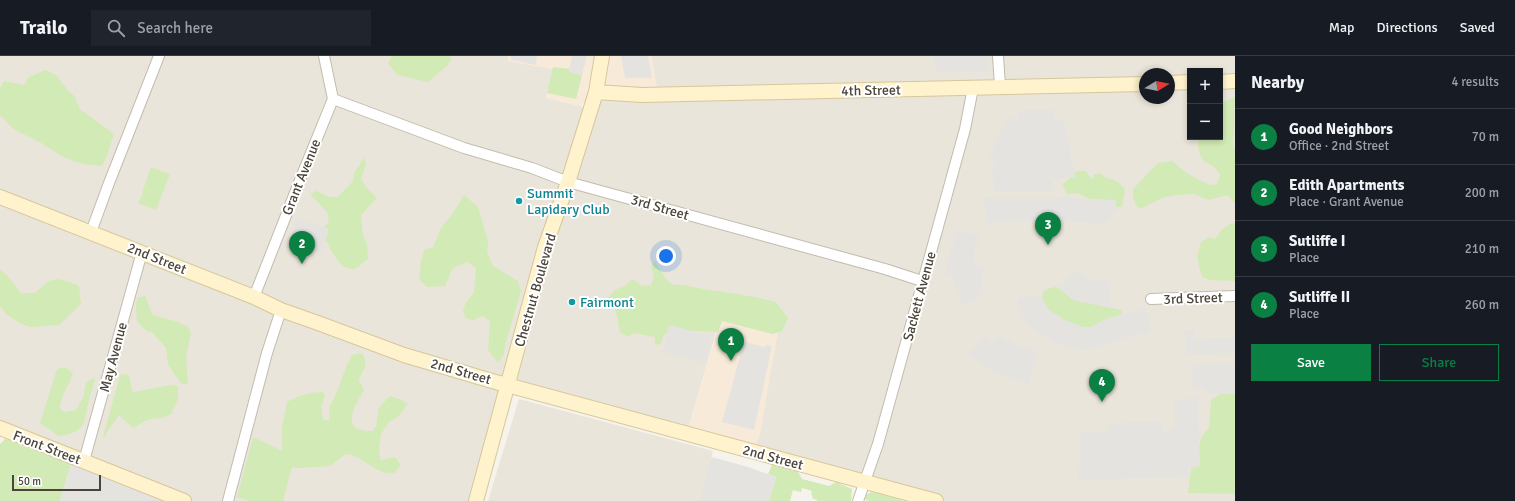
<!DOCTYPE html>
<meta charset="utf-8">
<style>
body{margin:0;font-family:Signika,sans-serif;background:#20242c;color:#f1f3f6}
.controls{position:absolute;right:12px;top:12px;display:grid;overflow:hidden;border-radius:0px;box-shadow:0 2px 6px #0003}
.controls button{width:36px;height:36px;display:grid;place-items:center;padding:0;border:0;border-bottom:1px solid #363941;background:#171b24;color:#f1f3f6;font:20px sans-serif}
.compass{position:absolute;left:1139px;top:12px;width:36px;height:36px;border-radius:50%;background:#171b24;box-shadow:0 2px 6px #0003;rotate:80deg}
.scale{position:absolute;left:12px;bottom:10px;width:89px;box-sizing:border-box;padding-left:4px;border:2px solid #4b4439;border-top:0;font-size:11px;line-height:14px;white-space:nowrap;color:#4b4439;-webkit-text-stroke:3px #fff;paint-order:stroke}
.you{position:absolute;left:666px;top:200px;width:14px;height:14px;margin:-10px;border:3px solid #fff;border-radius:50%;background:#1a73e8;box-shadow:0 0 0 6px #1a73e833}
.badge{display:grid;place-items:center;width:26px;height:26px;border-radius:50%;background:#0b8043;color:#fff;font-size:13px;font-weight:700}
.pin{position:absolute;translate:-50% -33px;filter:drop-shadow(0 1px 2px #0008)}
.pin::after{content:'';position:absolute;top:21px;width:14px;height:12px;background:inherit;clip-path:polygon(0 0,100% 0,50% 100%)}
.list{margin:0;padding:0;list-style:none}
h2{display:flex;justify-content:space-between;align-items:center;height:52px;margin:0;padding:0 16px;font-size:17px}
h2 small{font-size:13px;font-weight:400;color:#9ea1a6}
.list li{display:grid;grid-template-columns:26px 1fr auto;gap:12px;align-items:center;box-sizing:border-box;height:56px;padding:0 16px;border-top:1px solid #363941}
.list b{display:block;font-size:15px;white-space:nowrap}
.list p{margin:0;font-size:13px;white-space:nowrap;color:#9ea1a6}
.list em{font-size:13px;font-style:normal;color:#9ea1a6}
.actions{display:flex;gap:8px;padding:12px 16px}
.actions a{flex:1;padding:9px 0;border:1px solid #0b8043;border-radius:0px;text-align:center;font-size:14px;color:#0b8043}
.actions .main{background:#0b8043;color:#fff}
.icon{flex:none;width:22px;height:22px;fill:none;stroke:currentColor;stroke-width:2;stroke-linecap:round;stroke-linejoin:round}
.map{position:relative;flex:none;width:1235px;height:445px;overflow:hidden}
header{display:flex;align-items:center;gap:24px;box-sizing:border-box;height:56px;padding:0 20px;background:#171b24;border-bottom:1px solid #363941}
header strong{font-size:19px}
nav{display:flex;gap:22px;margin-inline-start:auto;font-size:14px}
.search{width:280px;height:36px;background:#20242c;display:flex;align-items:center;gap:10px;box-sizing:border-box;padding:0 14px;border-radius:0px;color:#9ea1a6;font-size:15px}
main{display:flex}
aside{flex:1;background:#171b24}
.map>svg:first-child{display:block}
.residential{fill:#eae5da;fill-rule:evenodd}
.commercial{fill:#f7ead8}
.green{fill:#d2eab5}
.parking{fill:#e5e3e0}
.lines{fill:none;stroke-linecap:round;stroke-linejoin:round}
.street-casing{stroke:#c2bbae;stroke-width:12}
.secondary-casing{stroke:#d6c79b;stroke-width:16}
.street{stroke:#fff;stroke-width:10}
.secondary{stroke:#fff3cd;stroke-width:14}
.culture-dot{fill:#0f9aa8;stroke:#fff;stroke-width:1.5}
.labels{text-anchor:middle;stroke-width:4;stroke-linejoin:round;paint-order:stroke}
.street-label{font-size:14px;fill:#4b4439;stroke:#fff}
.culture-label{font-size:14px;fill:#0d838f;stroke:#fff;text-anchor:start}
</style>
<header>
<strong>Trailo</strong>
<div class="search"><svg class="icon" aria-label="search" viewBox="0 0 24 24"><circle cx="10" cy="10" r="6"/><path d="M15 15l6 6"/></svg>Search here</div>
<nav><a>Map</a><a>Directions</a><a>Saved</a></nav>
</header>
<main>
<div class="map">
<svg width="1235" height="445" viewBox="0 0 1235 445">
<rect width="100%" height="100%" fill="#f6f3ec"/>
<path class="residential" d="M0,0H508L509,5L553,13L546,42L581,50L588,61L596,36L658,38L651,0H1235V445H937L754,396L760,377L770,318L778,276L720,262L687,377L600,353L281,254L229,445H184L0,372ZM1190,15H1220V81H1190ZM1145,18H1169V42H1145Z
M282,256L506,330L475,445H231Z
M519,343L713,395L699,445H488Z"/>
<path class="commercial" d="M508,0H651L658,38L589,36L586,45L581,50L546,42L553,13L508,5Z
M721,261L778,276L770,318L760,377L754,396L687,377Z"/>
<path class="green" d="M392,0H450L452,3L447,10L428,26L397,19L388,7Z
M553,11L570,13L569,16L582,19L576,43L547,37Z
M45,14L56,19L66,32L75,41L80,53L114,78L107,100L102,110L82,108L61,100L43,88L13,73L0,59V32L4,25L24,29L29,21Z
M1235,41L1233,88L1235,94V148L1228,139L1208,144L1194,138L1176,139L1162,142L1142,152L1137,151L1133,141V133L1158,107L1173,105C1182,116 1197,123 1210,129L1217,128L1220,118L1213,110L1205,106L1201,101L1198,92L1199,81H1220V48Z
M364,102L366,107L361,123L366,131L377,142L361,159L363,179L367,188L368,203C363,206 358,213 352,213C340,213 331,195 327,186H322L324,171L329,166L327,156L310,138L316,135L330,141H338L353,125L354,117Z
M151,111L170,118L156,154L138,147L143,138L142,137Z
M1077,115H1086L1089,120L1094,124L1093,119L1100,117L1105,121L1118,126L1125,133L1122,151H1105L1077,137L1067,138L1062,128L1068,124Z
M464,139L478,151L488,185L487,196L493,210L518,225L521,235L505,289L504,298L498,307L488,294L490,265L482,260L474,264L467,263L463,256L465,248L474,236L476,212L467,206L453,212L445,230L427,231L419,223L421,206L424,194L433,191L441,172L453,157Z
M1232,167L1235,168V225L1210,224L1202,221L1197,201L1201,186L1210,181L1215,183L1222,173Z
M655,205L666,223L673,229C685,228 696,232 709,234C732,237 754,240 776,246L788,262L782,275L773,278L722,265L718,276L673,274L664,279L660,289L655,288V281L634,277L628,281L620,276C617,263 618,252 608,242L615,234L626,229L633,223L642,230L651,229L654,220L651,210Z
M0,214L6,218L21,237H35C53,220 56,220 79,230L81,248L59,269L30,271L21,268L6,258L0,250Z
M1056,231L1059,232L1073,244L1121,254L1122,257L1118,260L1108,262L1091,271H1082L1064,264L1048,253L1042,244L1043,236L1047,233Z
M145,240L153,259L178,266L188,271L191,277L186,301L188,328H182L174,318L168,308L166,292L152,276L147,275L137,266L136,250L137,242Z
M362,297C370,312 362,311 359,325L364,334C353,353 339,376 373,375L376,370L379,351L390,340L400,343L408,348L399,360L389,366L381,378L379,393L380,404L395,401L401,409L394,417C389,417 384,417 381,415C368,410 359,399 346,398L330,410L299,412L292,411L283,445H249L237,441L253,381L282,395V372L287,346C298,340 310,336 323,336L325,341C321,349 320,355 324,364H330L329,352L337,336L346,311L352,299Z
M65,311L73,317C69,330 61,338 60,352L64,356L76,354L83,342L86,326L95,322C94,330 91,336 89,343C84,367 87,376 59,380L40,367L57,313Z
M128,318C132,324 129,330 133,336L171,329L178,330V344L171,358L162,362L149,363L133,372L119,359L107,376L105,381H103L120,319Z
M1228,333L1235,334V438L1188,437L1191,414L1202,380L1209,372L1211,344Z
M5,383L18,386L20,389L71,408L60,445H0V388Z
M772,409L798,416L802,423L829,430L836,426L852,433L851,445H817V444L812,442L813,440L811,439L812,435L802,432L801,436L793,434L790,445H769L776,421L768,418Z
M871,436L876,437L904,445H869L865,443L866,439Z"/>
<path class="parking" d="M511,0H537L536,9L511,4Z
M572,0H587L582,19L569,16Z
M621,0H648L652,22H625Z
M934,0H987L989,13L984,15L937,16Z
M1053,53L1054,64H1064L1075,121L1053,124L1052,135L994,136L992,114L996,109L987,104L1008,60L1017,64L1018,55Z
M992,141H1055L1115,144L1117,154L1105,168L1066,165H998L988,170L983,142Z
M298,162L329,173L322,197L298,188L296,184L290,182Z
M956,176H968L980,179L975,194L974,206L976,208L984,211L980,239L977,243L962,250L952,222L954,220L945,218Z
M1075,214L1091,224L1100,225L1108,224L1111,252L1073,244L1059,232Z
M1026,241H1042L1048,253L1064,264L1082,271H1091L1108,262L1118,260L1146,252L1151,276L1118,284L1094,293L1081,294L1069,292L1052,285L1029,269L1023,262L1017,247L1018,242Z
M669,269L711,280L707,307L662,296Z
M1185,274H1194V283L1235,282V297L1186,298Z
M1000,279L1016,289L1037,295L1034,306L1036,307L1028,329L996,316L974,303L968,298L984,281L991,287Z
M744,286L765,291L766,289L772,290L754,374L722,366Z
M1235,307V338H1208L1204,333L1197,332L1193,333L1192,309Z
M1198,342L1200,410L1189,412V421L1078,424V414L1080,411V375H1105L1108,378L1109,367L1161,366L1164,378L1173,371L1175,366V344Z
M73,401L184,445H60Z
M711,401L745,410L776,421L769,445H699Z"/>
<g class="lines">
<g class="street-casing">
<path id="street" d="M998,0L1000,30
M333,43L464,92L532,112L568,126L885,213L922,225
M91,176L109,127L159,0
M254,241L300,124L333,43L324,0
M1151,243L1235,240
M84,405L142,196
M228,445L267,297L281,254
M858,445L878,388L965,73L973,32"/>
</g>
<g class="secondary-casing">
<path id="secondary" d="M1220,26L1235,25
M1169,27L1190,26
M596,36L642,39L1145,28
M0,141L254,241L281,254L318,267L404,299L492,325L936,445
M0,372L184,445
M476,445L545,191L568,126L596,36L602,0"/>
</g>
<use href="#street" class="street"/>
<use href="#secondary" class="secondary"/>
</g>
<g class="culture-dot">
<circle cx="519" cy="145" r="4"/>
<circle cx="572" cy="246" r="4"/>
</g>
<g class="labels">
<g class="street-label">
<text transform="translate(871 34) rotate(-1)" y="5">4th Street</text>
<text transform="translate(301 121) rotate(-68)" y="5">Grant Avenue</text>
<text transform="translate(660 151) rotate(16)" y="5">3rd Street</text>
<text transform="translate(157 202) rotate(22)" y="5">2nd Street</text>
<text transform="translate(535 234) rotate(-74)" y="5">Chestnut Boulevard</text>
<text transform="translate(919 240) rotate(-75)" y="5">Sackett Avenue</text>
<text transform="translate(1193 242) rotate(-2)" y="5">3rd Street</text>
<text transform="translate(113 301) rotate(-75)" y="5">May Avenue</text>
<text transform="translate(461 315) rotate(16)" y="5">2nd Street</text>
<text transform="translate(47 391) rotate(21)" y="5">Front Street</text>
<text transform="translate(773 401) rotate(15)" y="5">2nd Street</text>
</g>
<g class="culture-label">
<text x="527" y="142">Summit<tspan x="527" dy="16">Lapidary Club</tspan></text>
<text x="580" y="251">Fairmont</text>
</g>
</g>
</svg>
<div class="controls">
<button>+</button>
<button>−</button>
</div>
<svg class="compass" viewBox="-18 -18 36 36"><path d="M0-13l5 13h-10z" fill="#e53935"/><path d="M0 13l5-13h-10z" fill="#9ea1a6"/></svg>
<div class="scale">50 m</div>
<div class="you"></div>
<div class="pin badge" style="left:731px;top:305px">1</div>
<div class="pin badge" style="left:302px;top:208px">2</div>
<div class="pin badge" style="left:1048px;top:189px">3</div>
<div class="pin badge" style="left:1102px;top:346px">4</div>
</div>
<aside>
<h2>Nearby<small>4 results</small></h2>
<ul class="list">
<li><span class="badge">1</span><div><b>Good Neighbors</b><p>Office · 2nd Street</p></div><em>70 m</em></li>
<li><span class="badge">2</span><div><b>Edith Apartments</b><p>Place · Grant Avenue</p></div><em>200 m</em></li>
<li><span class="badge">3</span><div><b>Sutliffe I</b><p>Place</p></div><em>210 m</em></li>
<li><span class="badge">4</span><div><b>Sutliffe II</b><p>Place</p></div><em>260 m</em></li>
</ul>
<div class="actions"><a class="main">Save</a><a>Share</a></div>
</aside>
</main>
